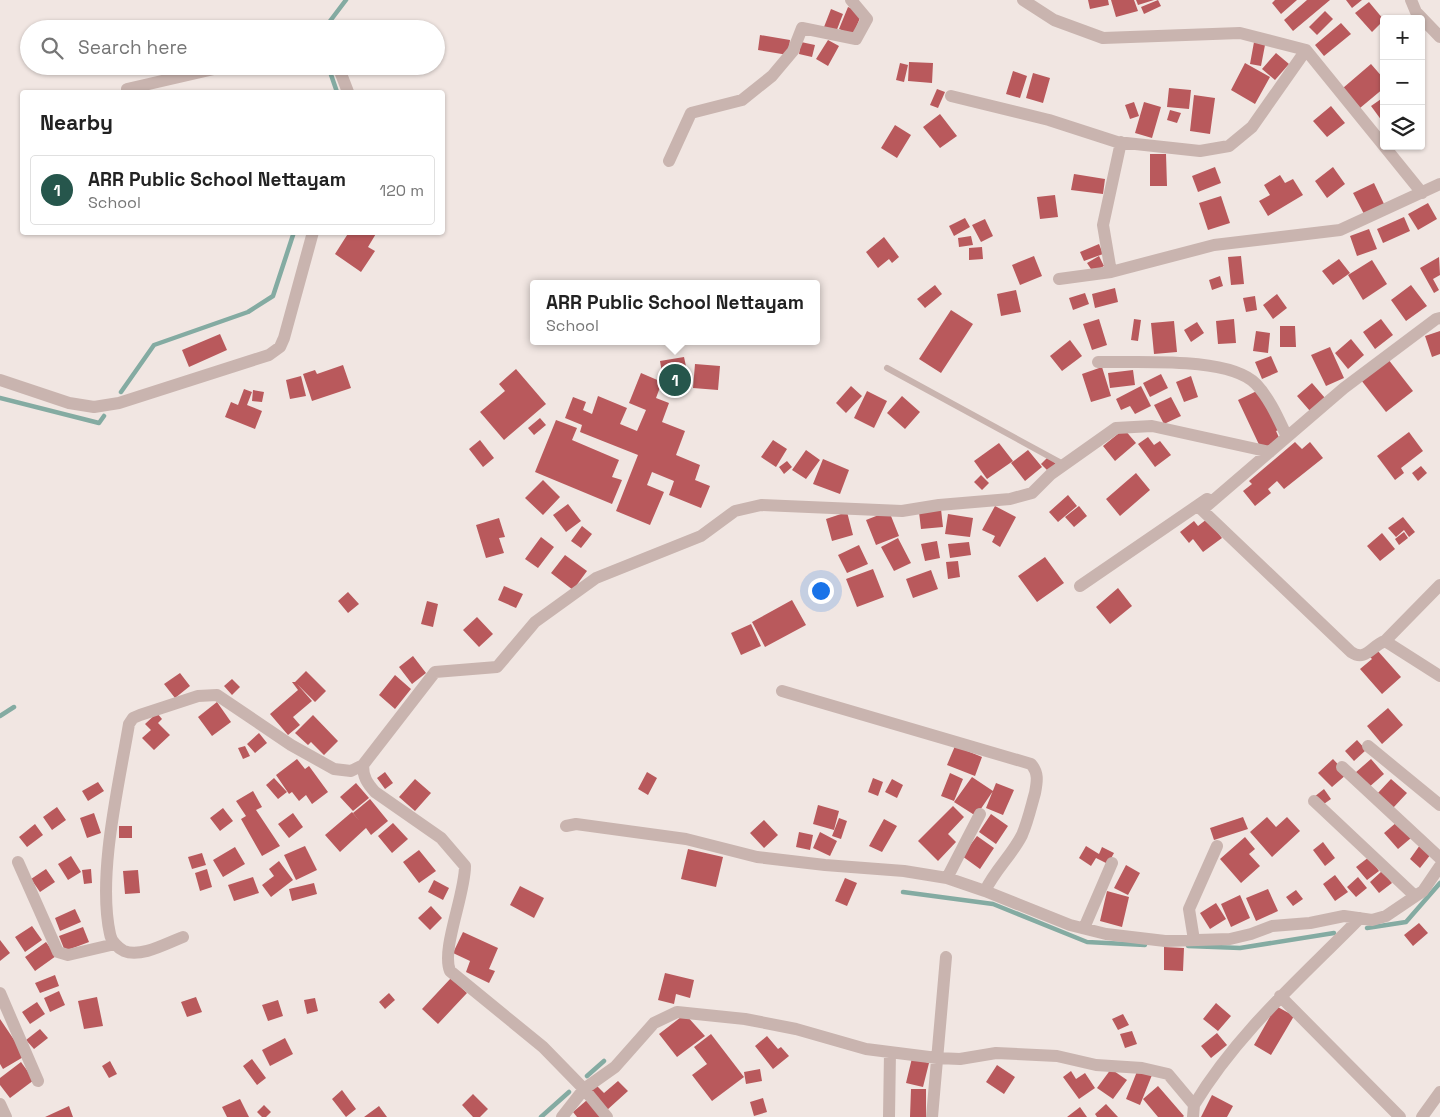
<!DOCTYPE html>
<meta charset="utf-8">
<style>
body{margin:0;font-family:"Space Grotesk",sans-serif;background:#f2f2f2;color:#222}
.controls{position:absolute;right:15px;top:15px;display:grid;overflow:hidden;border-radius:5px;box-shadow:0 1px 4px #0004}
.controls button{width:45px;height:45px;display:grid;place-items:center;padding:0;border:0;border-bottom:1px solid #e0e0e0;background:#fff;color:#222;font:25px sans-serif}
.you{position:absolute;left:820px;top:590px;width:18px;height:18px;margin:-12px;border:4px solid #fff;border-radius:50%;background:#1a73e8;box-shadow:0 0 0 8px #1a73e833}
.badge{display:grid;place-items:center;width:32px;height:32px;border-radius:50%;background:#26564c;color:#fff;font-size:16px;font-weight:700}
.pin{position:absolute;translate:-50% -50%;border:2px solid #fff;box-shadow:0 1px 5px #0006}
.popup{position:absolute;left:530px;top:280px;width:290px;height:65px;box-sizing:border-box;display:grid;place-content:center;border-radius:5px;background:#fff;filter:drop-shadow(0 1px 4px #0005);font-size:16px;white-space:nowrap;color:#767676}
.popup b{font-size:19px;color:#222}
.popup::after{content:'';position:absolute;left:50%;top:100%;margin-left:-10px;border:10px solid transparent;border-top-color:#fff}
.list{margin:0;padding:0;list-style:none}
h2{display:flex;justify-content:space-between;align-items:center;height:65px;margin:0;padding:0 20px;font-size:21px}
h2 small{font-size:16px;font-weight:400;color:#767676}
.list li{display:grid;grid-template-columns:32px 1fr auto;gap:15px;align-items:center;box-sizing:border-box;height:70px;margin:0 10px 10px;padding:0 10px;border:1px solid #e0e0e0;border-radius:5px}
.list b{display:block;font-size:19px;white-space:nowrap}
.list p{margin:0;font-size:16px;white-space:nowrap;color:#767676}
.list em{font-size:16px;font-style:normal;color:#767676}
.icon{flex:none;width:28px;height:28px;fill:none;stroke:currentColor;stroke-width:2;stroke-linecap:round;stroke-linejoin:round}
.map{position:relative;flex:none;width:1440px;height:1117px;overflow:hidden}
.search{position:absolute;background:#fff;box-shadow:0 1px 4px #0004;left:20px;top:20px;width:425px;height:55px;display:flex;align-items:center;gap:12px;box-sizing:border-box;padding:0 18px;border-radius:28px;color:#767676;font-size:19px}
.panel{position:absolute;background:#fff;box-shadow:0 1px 4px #0004;left:20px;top:90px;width:425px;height:145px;border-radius:5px}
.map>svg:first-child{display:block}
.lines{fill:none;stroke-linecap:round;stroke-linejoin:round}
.stream{stroke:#84aba2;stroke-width:4.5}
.building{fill:#b9595c}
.lane{stroke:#c9b4af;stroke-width:6}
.street{stroke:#c9b4af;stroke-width:12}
</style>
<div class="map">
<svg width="1440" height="1117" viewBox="0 0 1440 1117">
<rect width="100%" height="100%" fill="#f1e6e2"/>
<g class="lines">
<path class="stream" d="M324,29L346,0
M328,66L337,92
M121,392L154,345L248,312L273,296L294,232
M0,398L99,423L104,416
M0,716L14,707
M903,892L993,904L1087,942L1145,945
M1367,928L1406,922L1440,883
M1188,946L1240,948L1334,933
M587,1076L604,1061
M541,1117L569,1092"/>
</g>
<path class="building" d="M1088,0H1108L1109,5L1090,9Z
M1111,0H1134L1138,11L1116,17Z
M1136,0H1154L1138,5Z
M1158,0L1161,6L1144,14L1141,7Z
M1275,0H1297L1281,14L1272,3Z
M1307,0H1330L1293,31L1284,20Z
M1346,0H1362L1352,8Z
M1369,2L1384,20L1372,32L1355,13Z
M848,7L862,13L853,35L839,29Z
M831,9L843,14L836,32L824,27Z
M1325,11L1333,19L1317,35L1309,27Z
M1341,23L1351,34L1324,56L1315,45Z
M760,35L790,40L788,55L758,50Z
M828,40L839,46L828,66L816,59Z
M801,42L815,45L812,57L799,54Z
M1254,42L1265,45L1261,66L1250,64Z
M1276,53L1289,64L1275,80L1262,69Z
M909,62L933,63L932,83L908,81Z
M900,63L908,65L904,82L896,80Z
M1245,63L1270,77L1255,104L1231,90Z
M1371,64L1384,79V88L1360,108L1343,88Z
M1013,71L1027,76L1020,98L1006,94Z
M1033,73L1050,78L1043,103L1026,98Z
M1169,88L1191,90L1189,109L1167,107Z
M937,89L945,92L938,108L930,105Z
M1194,95L1215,98L1210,134L1190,131Z
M1384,97V119L1382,121L1371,106Z
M1134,102L1139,116L1130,119L1125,105Z
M1144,102L1161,107L1152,138L1135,133Z
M1331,106L1345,123L1327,137L1313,121Z
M1170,110L1181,113L1177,123L1167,120Z
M940,114L957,136L940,148L923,127Z
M895,125L911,135L897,158L881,148Z
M1150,154H1166L1167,186H1150Z
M1215,167L1221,183L1198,192L1192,176Z
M1333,167L1345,184L1327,198L1315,181Z
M1074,174L1105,179L1103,194L1071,190Z
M1280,175L1285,183L1293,179L1303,195L1268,216L1259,201L1270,195L1264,185Z
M1374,183L1384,204L1364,214L1353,193Z
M1055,195L1058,217L1040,219L1037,197Z
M1221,196L1230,223L1208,230L1199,203Z
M1428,203L1437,219L1418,230L1408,214Z
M1404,217L1410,231L1383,243L1377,229Z
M965,218L970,227L954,236L949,226Z
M985,219L993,236L981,242L972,225Z
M1369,229L1377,249L1357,256L1350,236Z
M349,232H377L368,247L375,251L361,272L335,254Z
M971,236L973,245L959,247L958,238Z
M884,237L899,257L892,263L889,259L878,268L866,252Z
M1099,244L1103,254L1084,261L1080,252Z
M982,247L983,259L969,260V248Z
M1034,256L1042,276L1020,285L1012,265Z
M1099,256L1104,266L1093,272L1087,263Z
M1241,256L1244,284L1231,285L1228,257Z
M1439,257L1440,275L1433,279L1439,290L1434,293L1420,268Z
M1339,259L1350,273L1333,285L1322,271Z
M1372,260L1387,284L1363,300L1348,275Z
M1220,276L1223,286L1212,290L1209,280Z
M935,285L942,294L925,308L917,299Z
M1411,285L1427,306L1406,321L1391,300Z
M1115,288L1118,302L1095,308L1092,294Z
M1016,290L1021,312L1001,316L997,294Z
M1085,293L1089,304L1073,310L1069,298Z
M1277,294L1287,308L1273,319L1263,305Z
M1255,296L1257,310L1246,312L1243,298Z
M951,310L973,324L941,373L919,359Z
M1099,319L1107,345L1092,350L1083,324Z
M1134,319L1141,320L1138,341L1131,340Z
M1234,319L1236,343L1218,344L1216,321Z
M1381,319L1393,335L1375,349L1363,332Z
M1174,321L1177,352L1154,354L1151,323Z
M1197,322L1204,333L1191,342L1184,330Z
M1280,326H1295L1296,347H1280Z
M1256,331L1270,333L1268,353L1253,351Z
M1440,331V354L1432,357L1425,336Z
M220,334L227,350L189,367L182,350Z
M1351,339L1364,355L1348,369L1335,353Z
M1070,340L1082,356L1062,371L1050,356Z
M1330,347L1344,378L1326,386L1311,355Z
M1271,356L1278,372L1262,379L1255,362Z
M684,357L690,385L665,390L660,361Z
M1388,359L1413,391L1386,412L1361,380Z
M695,364L720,366L718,390L693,388Z
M343,365L351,388L312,401L303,374L315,370L317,374Z
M1102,367L1111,396L1091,402L1082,374Z
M516,369L546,404L504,440L480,412L505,391L499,384Z
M1133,370L1135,385L1110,388L1108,373Z
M641,373L662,382L656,398L669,403L662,422L685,431L676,455L700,465L695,480L710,486L701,508L669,495L674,481L652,472L647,485L664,492L650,525L616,511L638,455L580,432L582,425L565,418L573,397L586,402L583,410L592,414L598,396L627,408L620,424L637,431L646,410L629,403Z
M1161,374L1168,388L1150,397L1143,383Z
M301,376L306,396L290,399L286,380Z
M1191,376L1198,397L1184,402L1176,382Z
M1312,383L1325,398L1310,411L1297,396Z
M851,386L862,396L846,413L836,403Z
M1141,386L1151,406L1135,414L1130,406L1121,410L1116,399Z
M244,389L252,392L247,405L262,411L255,429L225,417L231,402L238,405Z
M1261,389L1281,429L1276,431L1281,442L1262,451L1238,400Z
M253,390L264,392L262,402L252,401Z
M867,391L887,401L874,428L854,418Z
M902,396L920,412L905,429L887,413Z
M1171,397L1181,416L1164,424L1154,405Z
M540,418L546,425L534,435L528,428Z
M556,420L577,428L572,440L619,460L612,477L622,480L612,504L535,472Z
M1124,429L1136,443L1115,461L1103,446Z
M1409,432L1423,451L1401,468L1404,473L1395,480L1377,456Z
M1148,437L1154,445L1160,441L1171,455L1155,467L1138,444Z
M480,440L494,458L483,467L469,449Z
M773,440L787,449L776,467L761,457Z
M1295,442L1302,449L1310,442L1323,458L1284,489L1277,481L1268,489L1271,493L1255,506L1243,491L1252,484L1249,481Z
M999,443L1013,461L987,479L974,461Z
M806,450L820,460L806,479L792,470Z
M1028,450L1042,467L1025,481L1011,463Z
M1049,456L1056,464L1049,472L1041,464Z
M823,459L849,470L840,494L813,484Z
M787,461L792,467L784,474L779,467Z
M1421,466L1427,473L1418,481L1412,473Z
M1136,473L1150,490L1120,516L1106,499Z
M981,475L989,483L982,490L974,482Z
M543,480L560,497L543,515L525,498Z
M1068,495L1077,506L1058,522L1049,512Z
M568,504L581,521L566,532L553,515Z
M995,506L1016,517L1000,547L992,542L995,536L982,530Z
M1079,506L1087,516L1074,527L1065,517Z
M941,509L943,527L921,529L919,512Z
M889,511L899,536L876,545L866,520Z
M847,512L853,535L832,541L826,519Z
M948,514L973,518L970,537L945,534Z
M1403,517L1415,532L1409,537L1404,530L1396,537L1388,528Z
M499,518L505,537L499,538L504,553L486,558L476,525Z
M1207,519L1222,538L1203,552L1193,539L1189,543L1180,532L1194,521L1198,526Z
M582,526L592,534L581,548L571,541Z
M1404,532L1408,538L1399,545L1395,539Z
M1382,533L1395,549L1380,561L1367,546Z
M541,537L554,547L538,568L525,559Z
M898,538L911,563L894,571L881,547Z
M937,541L940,558L925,561L921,544Z
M969,542L971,555L950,558L948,544Z
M859,545L868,564L847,573L838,555Z
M565,555L587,571L573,590L551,573Z
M1045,557L1064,583L1037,602L1018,576Z
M958,561L960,577L948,579L946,562Z
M873,569L884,597L857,607L846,579Z
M931,570L938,589L913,598L906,579Z
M504,586L523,594L516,608L498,600Z
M1118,588L1132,606L1110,624L1096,607Z
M348,592L359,604L348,613L338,601Z
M792,600L806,625L765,647L752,622Z
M427,601L438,604L433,627L421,624Z
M477,617L493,634L479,647L463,630Z
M751,624L761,646L741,655L731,633Z
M1377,650L1401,677L1382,694L1360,669L1372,659L1370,657Z
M413,656L426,673L412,684L399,667Z
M306,671L326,691L315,702L297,684L312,701L293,717L300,725L288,735L270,714L298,690L292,682H295Z
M180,673L190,686L175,698L164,684Z
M395,675L411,689L395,709L379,695Z
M232,679L240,687L232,695L224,686Z
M217,702L231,722L212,736L198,717Z
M1388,708L1403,725L1382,744L1367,726Z
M157,713L162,719L158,723L170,735L154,750L142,738L151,730L145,724Z
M313,715L338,741L324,755L311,742L308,745L295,733Z
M259,733L267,743L255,753L247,744Z
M1357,740L1366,750L1354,761L1345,751Z
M245,746L250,756L243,759L238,748Z
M955,746L982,757L975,776L947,765Z
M297,759L305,769L309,766L328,792L312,804L306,795L299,801L292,792L289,794L276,775Z
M1333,759L1347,774L1332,787L1318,773Z
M1371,759L1384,774L1368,788L1355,773Z
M385,772L393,783L385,789L377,778Z
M647,772L657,778L648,795L638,789Z
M950,773L963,779L954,801L941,796Z
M972,777L993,791L976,816L954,802Z
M274,778L287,792L278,799L266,785Z
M873,778L883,782L878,796L868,792Z
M415,779L431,793L415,811L399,797Z
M892,779L903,785L897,798L885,792Z
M1391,779L1407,793L1393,808L1377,794Z
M98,782L104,791L88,801L82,791Z
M356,783L369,798L353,811L340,797Z
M996,783L1014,790L1003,815L986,808Z
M1324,789L1331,799L1321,806L1314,797Z
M253,791L262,807L256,810L280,846L262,856L241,819L246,816L236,801Z
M370,799L388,821L371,835L366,828L340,852L325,835L352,812L361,823L353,813Z
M818,805L839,811L834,830L813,824Z
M953,806L964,817L948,834L956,842L938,861L918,841Z
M57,807L66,820L52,830L43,817Z
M223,808L233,821L220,831L210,818Z
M94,813L101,833L87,838L80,818Z
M293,813L303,827L289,838L278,824Z
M991,814L1008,826L996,844L979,832Z
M1243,817L1248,829L1214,840L1210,828Z
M1267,817L1276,827L1287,817L1300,831L1272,857L1250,832Z
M839,818L847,821L841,839L832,836Z
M884,819L897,826L882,852L869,846Z
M764,820L778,835L764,848L750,833Z
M1397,822L1411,838L1398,849L1384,833Z
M393,823L408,839L392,853L378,836Z
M35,824L43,835L27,847L19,837Z
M119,826H132V838H119Z
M799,832L813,835L810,850L796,847Z
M820,832L837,841L830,856L813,848Z
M977,836L994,848L980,869L962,856Z
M1245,837L1255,849L1249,854L1260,866L1241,883L1220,859Z
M1323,842L1335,858L1325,866L1313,850Z
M1420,845L1431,854L1420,868L1410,859Z
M305,846L317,870L296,880L284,855Z
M1086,846L1099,854L1102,847L1114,853L1108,864L1096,858L1091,866L1079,858Z
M235,847L245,864L223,877L213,860Z
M688,849L723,857L716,887L681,879Z
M419,850L436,871L419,883L403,862Z
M202,853L206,865L192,869L188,857Z
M71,856L81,872L68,880L58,864Z
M1369,857L1379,871L1367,880L1356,867Z
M279,861L293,880L271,897L262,885L274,876L269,869Z
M1126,865L1140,873L1128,895L1114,888Z
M46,869L55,882L40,892L31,879Z
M91,869L92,883L84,884L82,870Z
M207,869L212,887L200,891L195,873Z
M138,870L140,893L125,894L123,871Z
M1382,871L1392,883L1379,893L1370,882Z
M1335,875L1348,892L1335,901L1323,884Z
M253,877L259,893L234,901L228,885Z
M1358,877L1367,888L1356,897L1347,887Z
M845,878L857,883L847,906L835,901Z
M434,880L449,888L443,900L428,892Z
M314,883L317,894L292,901L289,889Z
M520,886L544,898L534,918L510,905Z
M1268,889L1278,911L1256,921L1246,898Z
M1296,890L1303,899L1293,906L1286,897Z
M1107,891L1129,897L1122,927L1100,921Z
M1240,895L1250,918L1231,927L1221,904Z
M1216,903L1226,919L1210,929L1200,913Z
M431,906L442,918L430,930L418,918Z
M75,909L81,922L60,931L55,918Z
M1419,923L1428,933L1413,946L1404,935Z
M32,926L42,940L25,952L15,937Z
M83,927L89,942L65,951L59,936Z
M463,932L498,948L489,969L495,971L489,983L466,972L470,961L453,953Z
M0,940L10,953L0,961Z
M46,942L56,956L35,971L25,957Z
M1164,947L1184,948L1183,971L1164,970Z
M665,973L694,980L690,998L676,994L674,1004L658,1000Z
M55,975L59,986L40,993L35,983Z
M451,978L467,993L438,1024L422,1009Z
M59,991L65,1005L50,1012L44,998Z
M389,993L395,1000L385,1009L379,1002Z
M97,997L103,1026L84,1029L78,1001Z
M196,997L202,1012L187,1017L181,1002Z
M315,998L318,1011L307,1014L304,1000Z
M278,1000L283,1016L268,1021L262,1005Z
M37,1002L45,1014L30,1024L22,1012Z
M1216,1003L1231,1016L1218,1031L1203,1019Z
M1276,1006L1294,1016L1271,1055L1254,1045Z
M685,1014L705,1036L677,1057L659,1034Z
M1123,1014L1129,1025L1118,1030L1112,1019Z
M0,1019L25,1056L3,1069L0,1064Z
M40,1029L48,1038L34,1049L26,1040Z
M1132,1031L1137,1044L1125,1048L1120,1034Z
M1217,1033L1227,1045L1211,1058L1201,1046Z
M711,1034L744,1077L712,1101L692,1075L707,1064L694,1047Z
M767,1036L778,1049L781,1047L789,1056L773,1069L755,1046Z
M285,1038L293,1054L270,1066L262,1050Z
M912,1058L929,1063L923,1087L906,1083Z
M252,1059L266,1078L257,1085L243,1066Z
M110,1061L117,1074L109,1078L102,1066Z
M21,1062L34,1080L10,1098L0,1085V1078Z
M997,1065L1015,1077L1004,1094L986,1082Z
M760,1069L762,1081L746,1084L744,1072Z
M1111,1069L1127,1080L1113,1099L1097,1088Z
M1138,1069L1152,1075L1140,1105L1126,1099Z
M1071,1071L1076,1079L1085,1073L1095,1088L1079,1099L1063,1077Z
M618,1081L628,1091L607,1110L590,1091L596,1085L604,1093Z
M1158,1086L1184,1116L1183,1117H1158L1143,1099Z
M911,1089H926V1117H910Z
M342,1090L356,1109L346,1117L332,1099Z
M473,1094L488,1109L480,1117H473L462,1105Z
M1212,1095L1233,1106L1227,1117H1201Z
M763,1098L767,1112L754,1116L750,1102Z
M240,1099L249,1117H227L222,1107Z
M587,1100L601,1117H577L573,1112Z
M1106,1104L1118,1117H1097L1095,1114Z
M264,1105L271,1112L266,1117H262L257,1112Z
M69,1106L73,1117H45Z
M379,1106L387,1117H364Z
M1080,1107L1087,1117H1067Z"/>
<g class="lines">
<path class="lane" d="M887,368L1063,464"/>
<path class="street" d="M1023,0L1054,20L1103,38L1240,33L1306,50L1384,146
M1411,0L1416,12L1440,37
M338,66L348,92
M127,89L227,66
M951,96L1049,120L1117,142L1200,151L1229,146L1252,127L1306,50
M1384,146L1422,193
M669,161L691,113L742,100L772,76L793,51L802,28L856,39L867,19L851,0
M1111,272L1103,225L1121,142
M1059,279L1111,272L1214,245L1340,230L1440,184
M1440,318L1436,319L1344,388L1202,510L1351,652C1366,662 1371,646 1385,641L1440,676
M1098,362C1137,363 1229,356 1256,384C1270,399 1278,418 1287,437
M0,380L69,403L94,407L119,403L269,355L280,347L284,338L313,232
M1080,586L1207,499
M1385,641L1440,585
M782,691L1031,764C1039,773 1037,782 1035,793C1031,807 1028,821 1022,835C1012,855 995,870 985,891L1070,925L1106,934L1165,941L1230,939L1251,934L1272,926L1310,923L1344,916L1372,920L1386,916L1423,891L1440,866
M1368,746L1440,805
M363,765C363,777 367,783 375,792L441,838L465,866C465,895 441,949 450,971L543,1047L584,1089L607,1117
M1342,767L1440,858
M1314,801L1415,896
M566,826L576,824L686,839L757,857L825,865L904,871L947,878L985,891
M18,862L58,952L68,955L115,944
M947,878L980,814
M1084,928L1112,863
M183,937C167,943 141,958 124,951C118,948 111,941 110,934C97,875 119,784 129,724L133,718L140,715L198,696L217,695L291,745L334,769L351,771L363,765L435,672L497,667L535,622L596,578L701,536L735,511L761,505L902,511L939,505L1010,499L1032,493L1051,474L1116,428L1152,426L1270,452
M1194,940L1189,909L1217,846
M0,993L38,1081
M1280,996L1400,1117
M0,1104L6,1117
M562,1117L584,1089L615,1067L654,1023L677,1012L745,1019L796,1029L866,1049L937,1058L960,1059L996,1053L1057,1056L1096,1065L1142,1068L1168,1074L1194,1105C1238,1032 1301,978 1360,918
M889,1117L890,1052
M932,1117L946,957
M1193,1117L1194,1105
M1422,1117L1440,1092"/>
</g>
</svg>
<div class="controls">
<button>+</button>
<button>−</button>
<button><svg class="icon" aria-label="layers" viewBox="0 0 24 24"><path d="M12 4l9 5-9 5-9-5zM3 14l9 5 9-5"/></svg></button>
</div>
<div class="you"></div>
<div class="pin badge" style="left:675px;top:380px">1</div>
<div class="popup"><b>ARR Public School Nettayam</b>School</div>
<div class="search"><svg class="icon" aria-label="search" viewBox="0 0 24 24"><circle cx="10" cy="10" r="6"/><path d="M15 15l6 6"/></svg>Search here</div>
<section class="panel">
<h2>Nearby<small></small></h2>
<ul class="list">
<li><span class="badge">1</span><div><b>ARR Public School Nettayam</b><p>School</p></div><em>120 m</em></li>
</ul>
</section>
</div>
